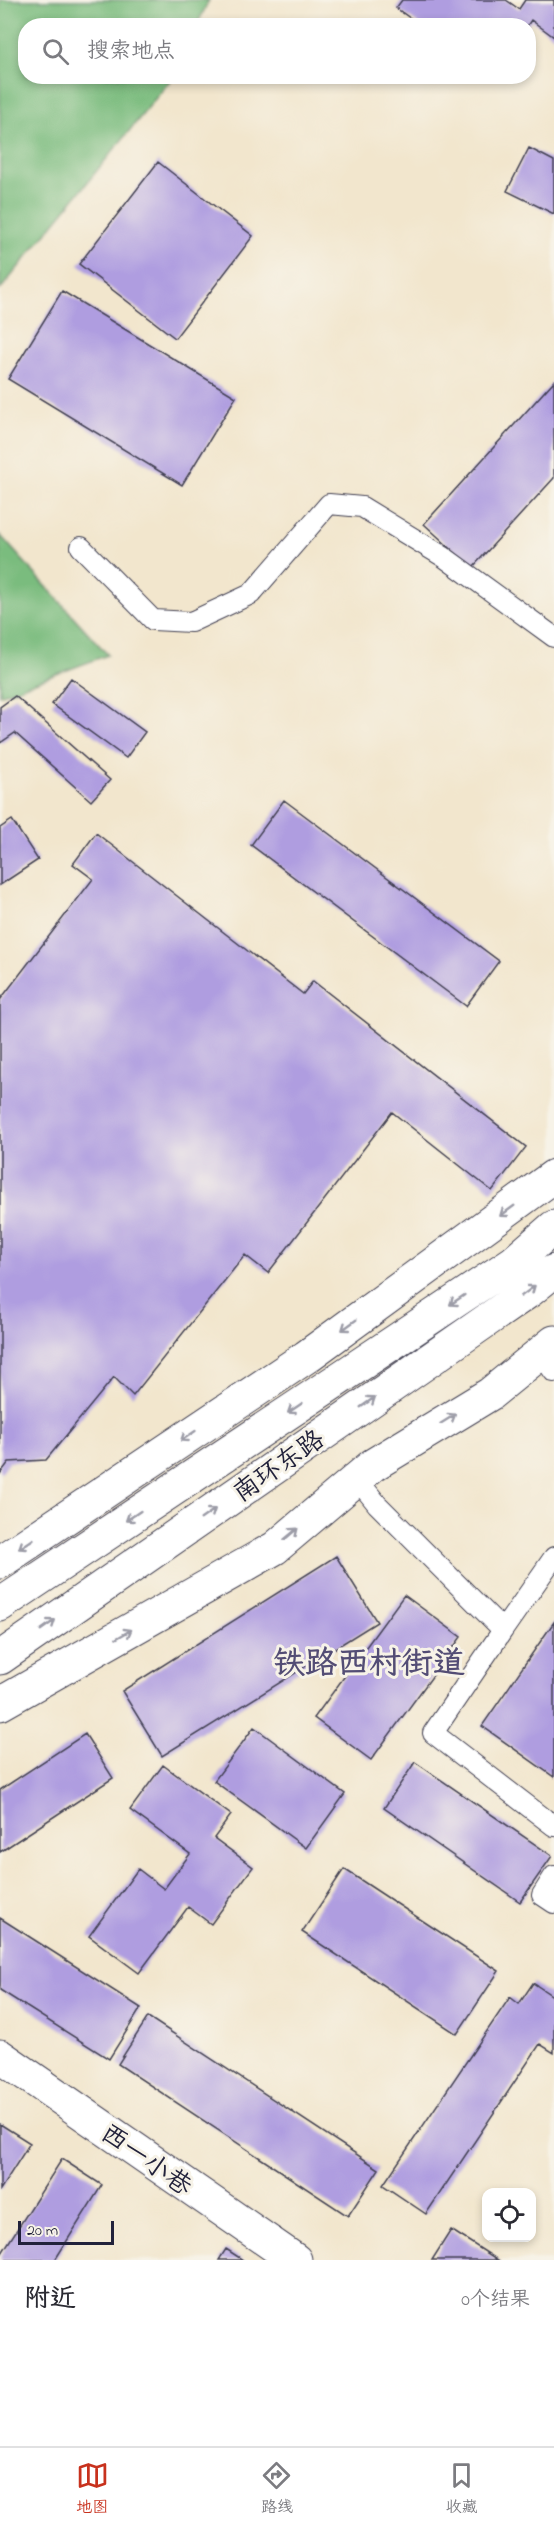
<!DOCTYPE html>
<html lang="zh">
<meta charset="utf-8">
<style>
body{margin:0;font-family:"Indie Flower","LXGW WenKai TC",sans-serif;background:#f7f7f7;color:#2b2b33}
.controls{position:absolute;right:18px;bottom:18px;display:grid;overflow:hidden;border-radius:12px;box-shadow:0 3px 9px #0003}
.controls button{width:54px;height:54px;display:grid;place-items:center;padding:0;border:0;border-bottom:2px solid #e1e1e2;background:#fff;color:#2b2b33;font:30px sans-serif}
.scale{position:absolute;left:18px;bottom:15px;width:96px;box-sizing:border-box;padding-left:6px;border:3px solid #22223b;border-top:0;font-size:16px;line-height:21px;white-space:nowrap;color:#22223b;-webkit-text-stroke:4px #f7f3e8;paint-order:stroke}
.list{margin:0;padding:0;list-style:none}
h2{display:flex;justify-content:space-between;align-items:center;height:78px;margin:0;padding:0 24px;font-size:26px}
h2 small{font-size:20px;font-weight:400;color:#7c7c81}
.icon{flex:none;width:33px;height:33px;fill:none;stroke:currentColor;stroke-width:2;stroke-linecap:round;stroke-linejoin:round}
.map{position:relative;flex:none;width:554px;height:2260px;overflow:hidden}
.search{position:absolute;background:#fff;box-shadow:0 3px 9px #0003;left:18px;right:18px;top:18px;height:66px;display:flex;align-items:center;gap:15px;box-sizing:border-box;padding:0 21px;border-radius:24px;color:#7c7c81;font-size:22px}
.sheet{height:186px;background:#fff}
nav{display:flex;justify-content:space-around;align-items:center;box-sizing:border-box;height:84px;border-top:2px solid #e1e1e2;background:#fff;font-size:16px;color:#7c7c81}
nav a{display:grid;justify-items:center;gap:3px}
nav .on{color:#c8321e}
.map>svg:first-child{display:block}
.forest{fill:#7abc7e;stroke:#4e6f5c;stroke-width:1.5}
.building{fill:#af9de0}
.lines{fill:none;stroke-linecap:round;stroke-linejoin:round}
.service-casing{stroke:#413f51;stroke-width:22}
.minor-casing{stroke:#413f51;stroke-width:35}
.trunk-casing{stroke:#413f51;stroke-width:35}
.service{stroke:#fff;stroke-width:20}
.minor{stroke:#fff;stroke-width:33}
.trunk{stroke:#fff;stroke-width:33}
.oneway{stroke:#9c9ca7}
.labels{text-anchor:middle;stroke-width:6;stroke-linejoin:round;paint-order:stroke}
.street-label{font-size:26px;fill:#22223b;stroke:#f7f3e8}
.district-label{font-size:32px;font-weight:bold;fill:#534d75;stroke:#f7f3e8}
</style>
<div class="map">
<svg width="554" height="2260" viewBox="0 0 554 2260">
<rect width="100%" height="100%" fill="#f7f3e8"/>
<filter id="ink" filterUnits="userSpaceOnUse"><feTurbulence type="fractalNoise" baseFrequency=".0167" numOctaves="2"/><feDisplacementMap in="SourceGraphic" scale="12" xChannelSelector="R" yChannelSelector="G"/><feConvolveMatrix kernelMatrix="1 2 1 2 8 2 1 2 1" color-interpolation-filters="sRGB"/></filter>
<filter id="wash" filterUnits="userSpaceOnUse"><feTurbulence type="fractalNoise" baseFrequency=".008" numOctaves="4" result="noise"/><feDisplacementMap in="SourceGraphic" scale="24" xChannelSelector="R" yChannelSelector="G"/><feGaussianBlur stdDeviation="1.35" result="paint"/><feColorMatrix in="noise" values="0 0 0 0 0 0 0 0 0 0 0 0 0 0 0 0 0 1.4 0 .05"/><feComposite in="paint" operator="in"/></filter>
<g filter="url(#wash)">
<rect width="100%" height="100%" fill="#f2e6cd"/>
<path class="forest" d="M0,0H209L197,25L26,26V76L173,77L0,290Z
M0,535L108,655L0,695Z"/>
<g id="blocks">
<path class="building" d="M402,0H506L519,9L525,0H554V37L531,20L527,26H421L396,8Z
M529,148L554,161V214L507,191Z
M158,162L253,236L175,338L79,264Z
M62,291L236,397L182,485L8,379Z
M554,381V478L472,568L424,524Z
M71,678L145,732L126,758L52,704Z
M15,696L110,780L91,801L15,733L0,743V707Z
M284,800L499,961L466,1006L251,845Z
M12,820L38,860L0,885V828Z
M96,833L303,994L313,981L526,1147L492,1191L392,1112L268,1273L245,1255L133,1396L114,1377L46,1460L9,1462L0,1474V1000L93,879L73,864Z
M336,1556L377,1622L162,1756L122,1691Z
M404,1595L461,1637L371,1760L314,1718Z
M554,1622V1777L482,1726Z
M254,1727L345,1794L306,1848L214,1781Z
M85,1734L113,1778L0,1852V1790Z
M415,1762L552,1856L520,1902L384,1808Z
M163,1765L231,1815L214,1838L253,1867L211,1924L188,1907L139,1973L89,1936L138,1869L164,1889L190,1854L130,1810Z
M344,1869L499,1971L457,2034L302,1932Z
M0,1918L141,2008L109,2059L0,1990Z
M533,1983L554,1997V2053L540,2044L426,2214L383,2185L510,1997L519,2004Z
M148,2017L379,2169L348,2216L118,2064Z
M0,2124L30,2143L0,2190Z
M62,2159L102,2185L55,2260H0V2256Z
M451,2230L498,2260H432Z
M226,2249L243,2260H219Z"/>
</g>
</g>
<g filter="url(#ink)">
<use href="#blocks" fill-opacity="0" stroke="#413f51" stroke-width="1.5"/>
<g class="lines">
<g class="service-casing">
<path id="service" d="M81,547L153,620L191,622L251,594L329,504L362,507L444,557L554,637
M541,1353L554,1372
M357,1479L377,1504L503,1630L554,1557
M503,1630L433,1733L554,1826
M554,1876L542,1895L554,1903"/>
</g>
<g class="minor-casing">
<path id="minor" d="M0,2056L295,2260"/>
</g>
<g class="trunk-casing">
<path id="trunk" d="M0,1562L306,1357L554,1176
M0,1605L514,1262L554,1227
M0,1658L529,1291L554,1271
M0,1704L275,1548L373,1465L490,1394L554,1342"/>
</g>
<use href="#service" class="service"/>
<use href="#minor" class="minor"/>
<use href="#trunk" class="trunk"/>
</g>
<defs><path id="oneway-shaft" d="M-6 0H5M1.5-3L5.5 0L1.5 3" fill="none" stroke-width="1.6" stroke-linecap="round" stroke-linejoin="round" transform="scale(1.5)"/></defs>
<g class="oneway">
<use href="#oneway-shaft" transform="translate(507 1211) rotate(144)"/>
<use href="#oneway-shaft" transform="translate(528 1291) rotate(-37)"/>
<use href="#oneway-shaft" transform="translate(457 1300) rotate(146)"/>
<use href="#oneway-shaft" transform="translate(349 1325) rotate(144)"/>
<use href="#oneway-shaft" transform="translate(368 1402) rotate(-35)"/>
<use href="#oneway-shaft" transform="translate(295 1408) rotate(146)"/>
<use href="#oneway-shaft" transform="translate(448 1419) rotate(-32)"/>
<use href="#oneway-shaft" transform="translate(188 1436) rotate(146)"/>
<use href="#oneway-shaft" transform="translate(208 1514) rotate(-35)"/>
<use href="#oneway-shaft" transform="translate(133 1516) rotate(146)"/>
<use href="#oneway-shaft" transform="translate(291 1534) rotate(-40)"/>
<use href="#oneway-shaft" transform="translate(26 1544) rotate(146)"/>
<use href="#oneway-shaft" transform="translate(48 1625) rotate(-35)"/>
<use href="#oneway-shaft" transform="translate(124 1634) rotate(-30)"/>
</g>
</g>
<g class="labels">
<g class="street-label">
<text transform="translate(278 1465) rotate(-35)" y="9">南环东路</text>
<text transform="translate(147 2159) rotate(35)" y="9">西一小巷</text>
</g>
<g class="district-label">
<text x="369" y="1673">铁路西村街道</text>
</g>
</g>
</svg>
<div class="controls">
<button><svg class="icon" aria-label="locate" viewBox="0 0 24 24"><circle cx="12" cy="12" r="6"/><path d="M12 2v4M12 18v4M2 12h4M18 12h4"/></svg></button>
</div>
<div class="scale">20 m</div>
<div class="search"><svg class="icon" aria-label="search" viewBox="0 0 24 24"><circle cx="10" cy="10" r="6"/><path d="M15 15l6 6"/></svg>搜索地点</div>
</div>
<section class="sheet">
<h2>附近<small>0个结果</small></h2>
<ul class="list">
</ul>
</section>
<nav>
<a class="on"><svg class="icon" aria-label="map" viewBox="0 0 24 24"><path d="M3 6l6-2 6 2 6-2v14l-6 2-6-2-6 2zM9 4v14M15 6v14"/></svg>地图</a>
<a><svg class="icon" aria-label="directions" viewBox="0 0 24 24"><path d="M12 3l9 9-9 9-9-9zM9 14v-3h6M13 9l2 2-2 2"/></svg>路线</a>
<a><svg class="icon" aria-label="saved" viewBox="0 0 24 24"><path d="M7 4h10v16l-5-4-5 4z"/></svg>收藏</a>
</nav>
